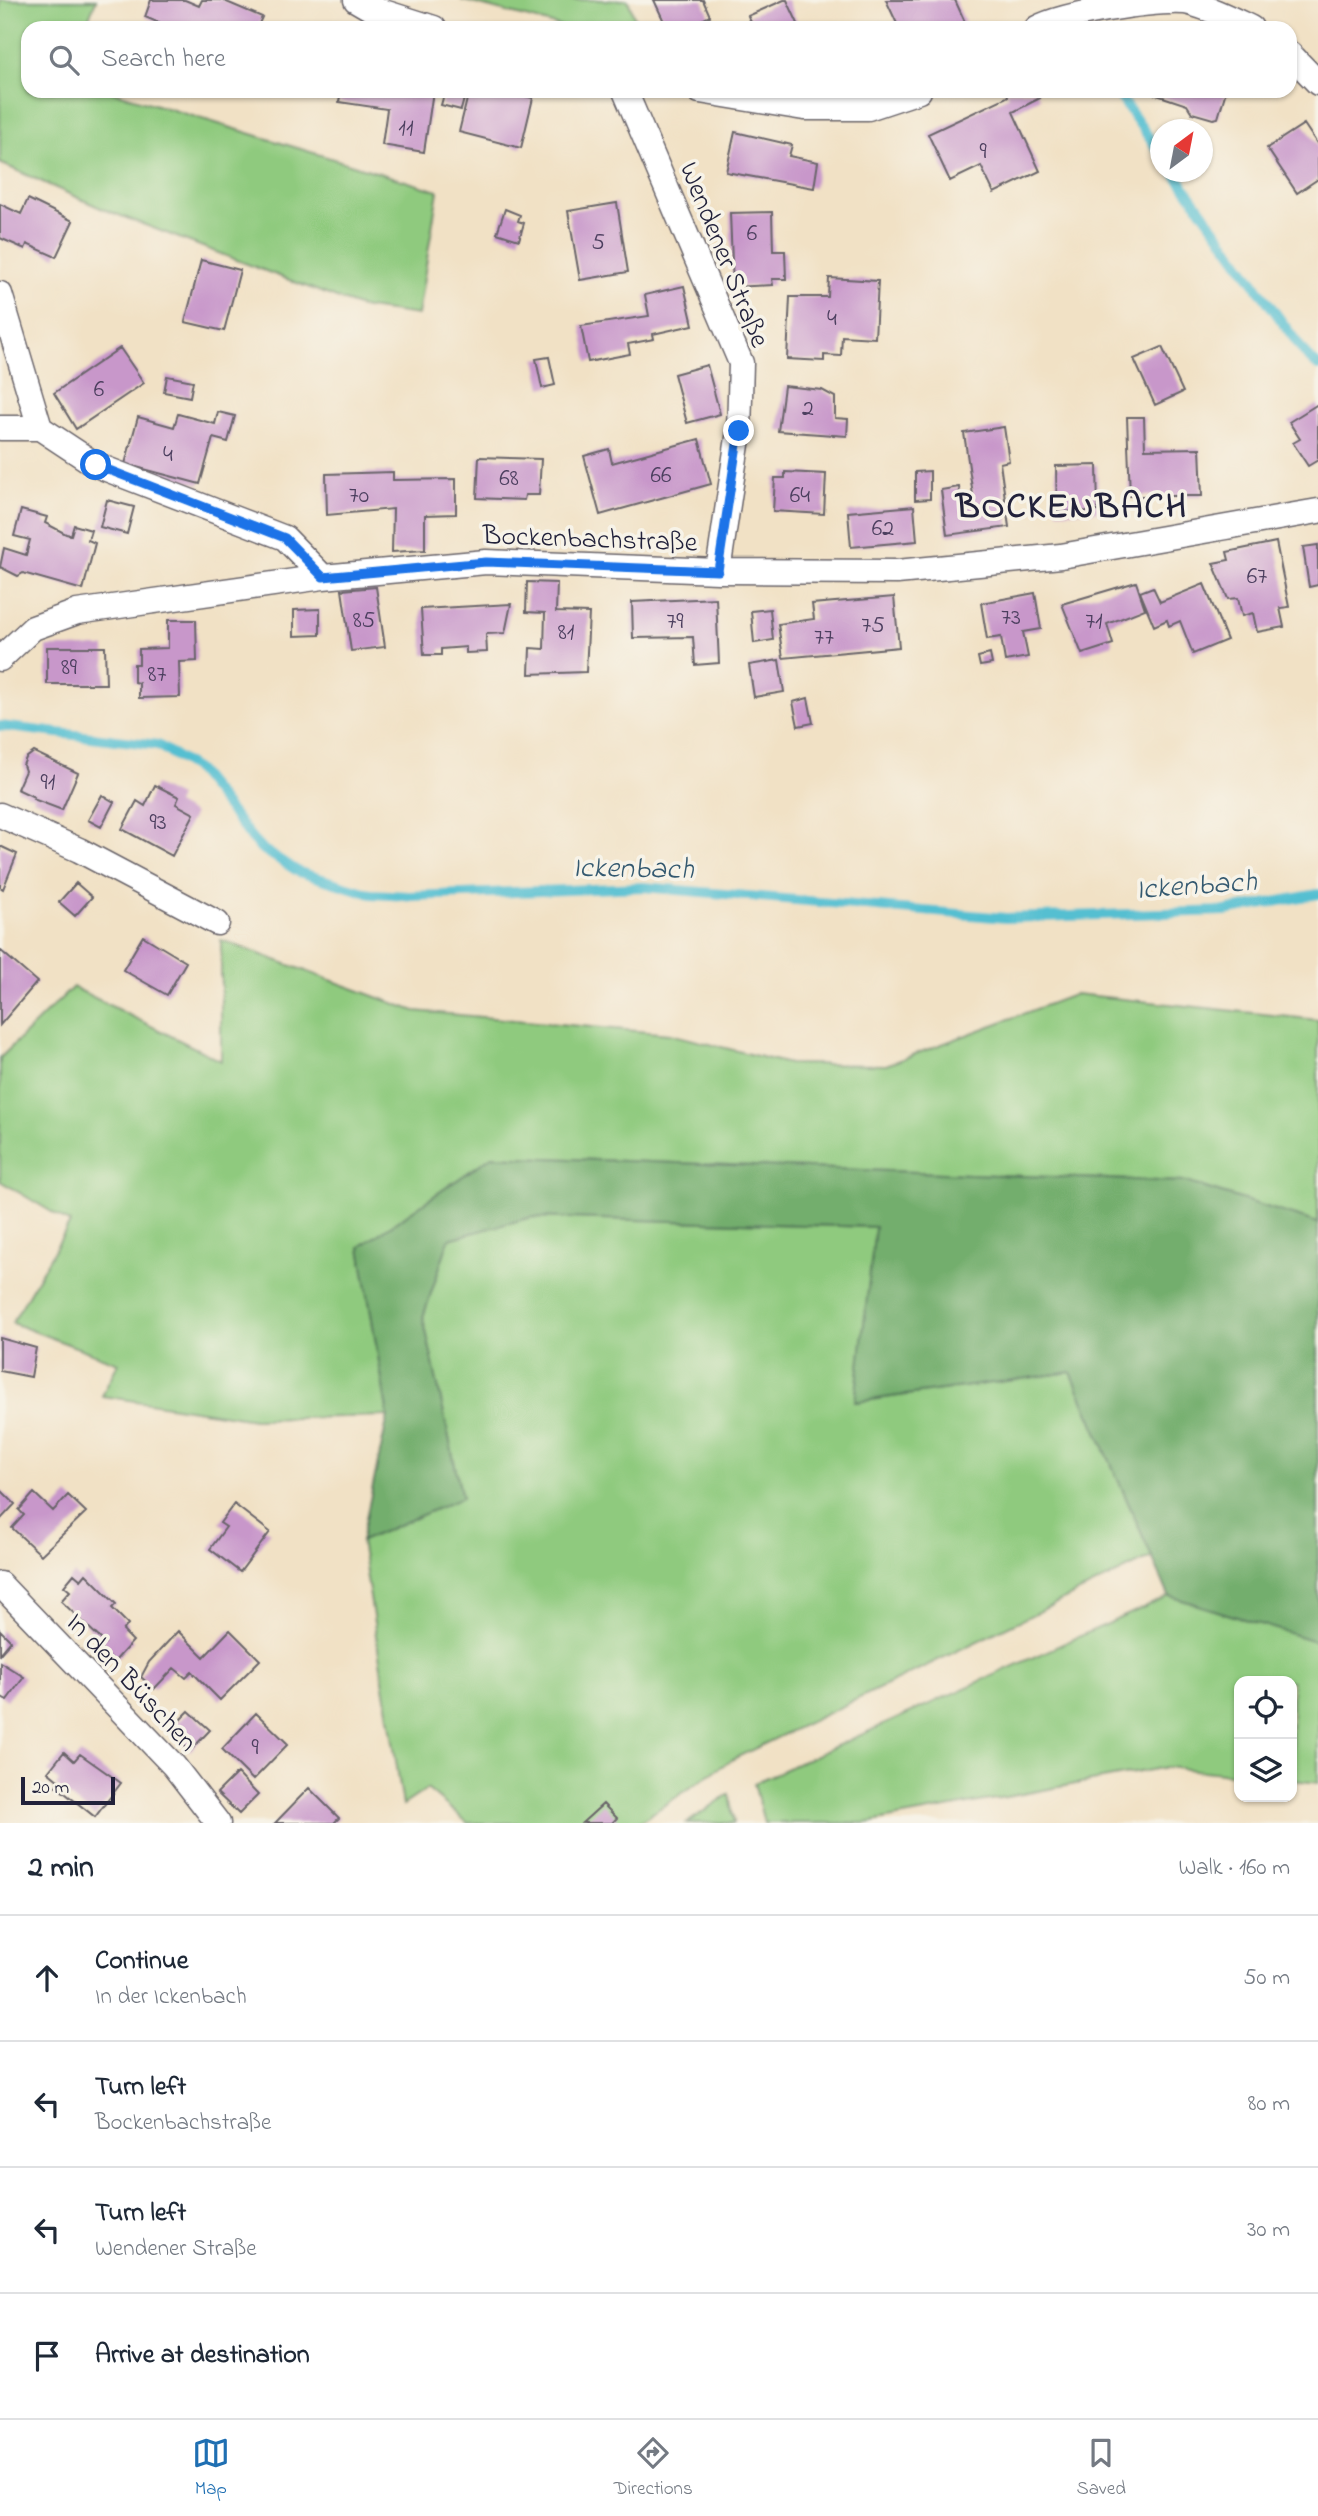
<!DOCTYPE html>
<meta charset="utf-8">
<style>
body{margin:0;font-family:"Indie Flower",sans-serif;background:#f6f6f7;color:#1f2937}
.controls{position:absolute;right:21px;bottom:21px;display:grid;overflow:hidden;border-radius:14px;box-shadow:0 2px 5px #0004}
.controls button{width:63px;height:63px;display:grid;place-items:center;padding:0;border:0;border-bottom:2px solid #e0e1e3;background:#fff;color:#1f2937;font:35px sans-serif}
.compass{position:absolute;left:1150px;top:119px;width:63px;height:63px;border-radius:50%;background:#fff;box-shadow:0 2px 5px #0004;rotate:32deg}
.scale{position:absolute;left:21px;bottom:18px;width:94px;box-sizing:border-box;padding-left:7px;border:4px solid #22223b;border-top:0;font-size:19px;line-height:24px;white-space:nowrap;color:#22223b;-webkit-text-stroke:5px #f7f3e8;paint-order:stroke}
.stop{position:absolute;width:21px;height:21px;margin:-16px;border:5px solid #1a73e8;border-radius:50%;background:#fff}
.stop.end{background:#1a73e8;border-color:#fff;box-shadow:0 2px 7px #0008}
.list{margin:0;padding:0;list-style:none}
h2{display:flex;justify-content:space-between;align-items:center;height:91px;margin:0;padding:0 28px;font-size:30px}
h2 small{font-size:23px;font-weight:400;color:#747a83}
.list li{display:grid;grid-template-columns:46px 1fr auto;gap:21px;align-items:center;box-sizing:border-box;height:126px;padding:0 28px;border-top:2px solid #e0e1e3}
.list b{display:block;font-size:26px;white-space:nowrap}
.list p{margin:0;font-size:23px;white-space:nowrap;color:#747a83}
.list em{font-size:23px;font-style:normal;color:#747a83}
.icon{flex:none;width:38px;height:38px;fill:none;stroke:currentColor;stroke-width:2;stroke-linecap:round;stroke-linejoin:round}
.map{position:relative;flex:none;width:1318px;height:1823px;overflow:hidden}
.search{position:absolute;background:#fff;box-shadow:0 2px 5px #0004;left:21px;right:21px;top:21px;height:77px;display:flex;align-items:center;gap:18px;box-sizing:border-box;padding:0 24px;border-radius:21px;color:#747a83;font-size:26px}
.sheet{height:595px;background:#fff}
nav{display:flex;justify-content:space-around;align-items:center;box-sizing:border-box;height:98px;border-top:2px solid #e0e1e3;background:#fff;font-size:19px;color:#747a83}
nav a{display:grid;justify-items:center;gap:4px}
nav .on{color:#1f6fb2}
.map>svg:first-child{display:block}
.green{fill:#8fca7e;stroke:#58765c;stroke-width:2}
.forest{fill:#73ae6d;stroke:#4a6854;stroke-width:2}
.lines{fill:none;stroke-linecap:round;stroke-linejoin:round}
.stream{stroke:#55bfd1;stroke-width:10}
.building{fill:#c897ca}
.street-casing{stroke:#6a656b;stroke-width:27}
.street{stroke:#fff;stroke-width:24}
.route{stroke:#1a73e8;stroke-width:9}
.labels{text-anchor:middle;stroke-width:7;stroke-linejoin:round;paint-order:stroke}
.number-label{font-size:24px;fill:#4c3f5f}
.street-label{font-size:28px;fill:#22223b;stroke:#f7f3e8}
.water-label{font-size:30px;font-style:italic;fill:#345970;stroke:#f7f3e8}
.district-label{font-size:35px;font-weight:bold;letter-spacing:2px;fill:#22223b;stroke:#f7f3e8}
</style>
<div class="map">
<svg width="1318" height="1823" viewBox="0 0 1318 1823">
<rect width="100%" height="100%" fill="#f7f3e8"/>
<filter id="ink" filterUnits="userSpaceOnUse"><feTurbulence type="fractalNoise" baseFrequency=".0143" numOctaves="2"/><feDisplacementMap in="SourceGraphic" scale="14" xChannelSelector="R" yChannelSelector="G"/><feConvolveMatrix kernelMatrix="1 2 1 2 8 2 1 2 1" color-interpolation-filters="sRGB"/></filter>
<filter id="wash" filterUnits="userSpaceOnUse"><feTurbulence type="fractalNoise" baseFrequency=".00686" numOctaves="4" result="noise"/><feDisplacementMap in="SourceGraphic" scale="28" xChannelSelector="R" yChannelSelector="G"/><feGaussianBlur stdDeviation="1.57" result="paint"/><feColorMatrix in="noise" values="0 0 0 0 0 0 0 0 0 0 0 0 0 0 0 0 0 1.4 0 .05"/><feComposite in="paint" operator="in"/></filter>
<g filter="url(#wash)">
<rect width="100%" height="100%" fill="#f1e1c5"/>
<path class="green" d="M0,0H96L85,28H28V91H111L438,191L418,315L360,307L103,209L0,163Z
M461,0H628L638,28H567Z
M221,940L415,1011L670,1034L789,1064L886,1065L1076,994L1318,1020V1223L1186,1182L492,1156L360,1247L388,1416L254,1419L102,1396L118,1363L12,1323L70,1223L0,1181V1058L73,987L221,1061Z
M532,1217L876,1227L855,1402L1071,1372L1152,1557L731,1760L638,1823H468L427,1789L403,1805L361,1541L462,1498L423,1317L449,1239Z
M1169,1596L1318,1642V1783L1292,1780V1681H1239V1775L1167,1767L866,1823H764L754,1783Z
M729,1794L734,1823H687Z"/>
<path class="forest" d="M492,1156L1186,1182L1318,1223V1642L1169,1596L1071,1372L855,1402L875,1227L532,1217L449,1239L423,1317L462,1498L361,1541L388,1416L360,1247Z"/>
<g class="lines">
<path class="stream" d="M1116,91L1160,153
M1174,172L1306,355L1318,366
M0,726L158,745L197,770L259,847L299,872L371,894L409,896L643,887L1006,918L1225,911L1318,894"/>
</g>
<g id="blocks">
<path class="building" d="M151,0H185L199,6L202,0H222L262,17L257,28H171L145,17Z
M654,0H703L710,16L686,28H667Z
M784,0H787L800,28H754L748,16Z
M886,0H955L965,22L952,28H899Z
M334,22L356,27V28H333Z
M341,91H433L424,152L382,145L387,109L339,102Z
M445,91H466L461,110L441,105Z
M469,91H504L533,98L521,148L459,132Z
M1006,91H1036L1040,98L1013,112L1040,171L994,193L981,166L950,181L928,134L1005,98L1008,96Z
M1155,91H1226L1218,118L1213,119L1192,113L1187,105L1154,94Z
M1304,124L1318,145V179L1297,193L1267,148Z
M735,132L792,145L789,156L818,162L814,188L726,172Z
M28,199L73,221L56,257L27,244L25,249L0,238V204L21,214Z
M617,203L628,272L580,280L568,211Z
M505,209L520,215L518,221L524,223L519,240L497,233Z
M772,212L773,251H785L786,279H772L773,285L733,287L730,213Z
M201,260L240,270L224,331L185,322Z
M829,278L878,281L875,338L842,336L841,356L824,355V361L787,359L790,297H828Z
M684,286L693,325L653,334L654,339L628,344L630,354L588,362L581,326L649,316L645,295Z
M1162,347L1183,392L1155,405L1134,359Z
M120,348L144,383L76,429L54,393Z
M549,357L555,385L542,388L536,359Z
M707,365L720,414L687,423L674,374Z
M167,376L193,381L190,397L164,392Z
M784,386L822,390L835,397V418L848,419L847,436L778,431Z
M1318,404V460L1308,466L1293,443L1300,439L1289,422Z
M218,412L235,416L228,442L213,438L200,484L125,464L138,417L174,427L178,414L215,424Z
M1127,417H1144L1145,449L1200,448L1202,496H1130Z
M1004,427L1009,461L1000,463L1009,527L947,535L941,490L959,487L960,497L973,495L964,433Z
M699,439L711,484L600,515L584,456L609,449L612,463Z
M479,457L541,459L539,495H525L524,500L477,498Z
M1097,465L1098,511L1057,512L1056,466Z
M930,471V499L915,500V472Z
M393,472V480L456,479V514L425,515V550L392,552L393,509L327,515L326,474Z
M785,472L826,474L824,514L773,511L775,478H785Z
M107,500L134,507L127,534L100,527Z
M914,506L917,541L851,547L848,512Z
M21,510L47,517L45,523L66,534L71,535L74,525L91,530L88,540L95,543L83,590L23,573L18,576L0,567L4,548L26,555L30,540L14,536Z
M1276,542L1289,607L1280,608L1284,627L1257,632L1253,613L1242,616L1238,598L1228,599L1213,563L1229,560L1227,552Z
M1318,545V585L1309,587L1303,547Z
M527,582L557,583L556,612L589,613L586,672L529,674L530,648L544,649L545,613L526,612Z
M1136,582L1145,609L1107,624L1113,644L1082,654L1062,604Z
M1204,584L1227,640L1193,654L1180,621L1169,626L1167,620L1154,626L1140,592L1153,587L1160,602Z
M376,587L385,647L351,651L342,590Z
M1035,593L1041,629L1023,632L1028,657L1005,661L1001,637L987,639L981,603Z
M894,597L899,647L783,658L778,624L814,619L812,604Z
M716,598L719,663L695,665L693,637L633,638L632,602Z
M511,604L505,633L486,634L487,652L466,653V647L441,649V655H424L421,609Z
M320,609V635L294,636V610Z
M770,609L773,640L754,643L751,611Z
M168,620H196L197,661L179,662L180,697L139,698V683L134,682V664H139V649L168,648Z
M47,647H105L106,684H47Z
M990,654L992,664L980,666L978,657Z
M779,660L784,692L754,697L749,665Z
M808,698L813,723L798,726L793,702Z
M34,752L78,773L62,810L33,799L34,797L17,789L25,771L23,765L26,758Z
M155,785L179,797L176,804L194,814L172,856L122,829L137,801L145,806Z
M102,795L114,802L101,827L88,820Z
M0,846L17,854L3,889L0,887Z
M76,883L92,897L75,916L59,902Z
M143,936L186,962L167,995L123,970Z
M0,950L37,982L0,1025Z
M0,1338L36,1348L31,1377L0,1371Z
M0,1489L15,1504L0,1520Z
M34,1493L53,1511L68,1495L86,1512L41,1555L12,1528L24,1515L19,1510Z
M234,1504L270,1532L240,1572L210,1549L226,1527L220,1523Z
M74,1574L81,1580L86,1574L116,1604L112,1608L128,1624L123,1631L133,1641L114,1662L100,1648L105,1643L61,1601L70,1591L64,1586Z
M0,1630L11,1641L0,1654Z
M230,1630L260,1660L220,1700L192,1672L186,1678L174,1668L154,1689L141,1677L149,1662L178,1631L204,1657Z
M0,1662L24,1677L7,1700L0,1696Z
M189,1711L210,1730L190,1751L169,1731Z
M256,1713L288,1744L253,1780L222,1749Z
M64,1752L74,1761L80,1754L121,1783L95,1817L56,1786L59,1781L48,1772Z
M237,1773L258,1795L239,1814L217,1793Z
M309,1788L339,1818L334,1823H275Z
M603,1804L617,1818L612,1823H582Z"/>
</g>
</g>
<g filter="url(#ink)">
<use href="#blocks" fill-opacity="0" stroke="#6a656b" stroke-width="2"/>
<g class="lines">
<g class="street-casing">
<path id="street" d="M356,0L368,7L434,28
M1037,28C1065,13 1153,0 1185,2C1206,6 1232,19 1251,28
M1290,54L1318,83
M625,91L741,363L739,431L718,571
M700,91L804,108H868L919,91
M0,294L40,428L96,465L285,538L323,577
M0,428H40
M0,659L33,628L77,612L323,577L486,562L718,571L897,572L1061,556L1318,511
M0,815L79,850L217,923
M0,1584L174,1766L218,1823"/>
</g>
<use href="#street" class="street"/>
</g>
</g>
<g class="lines" filter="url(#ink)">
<path class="route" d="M96,465L285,538L323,577L486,562L718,571L739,431"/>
</g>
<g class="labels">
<g class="number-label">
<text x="406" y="135">11</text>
<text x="983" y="158">9</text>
<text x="752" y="240">6</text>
<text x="598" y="249">5</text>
<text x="832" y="325">4</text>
<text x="99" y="396">6</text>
<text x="808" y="415">2</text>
<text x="168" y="461">4</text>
<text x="661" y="482">66</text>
<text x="509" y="485">68</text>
<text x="359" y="502">70</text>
<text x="800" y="502">64</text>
<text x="883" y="535">62</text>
<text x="1257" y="583">67</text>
<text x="1011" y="624">73</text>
<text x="364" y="627">85</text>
<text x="675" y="628">79</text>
<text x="1094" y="628">71</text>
<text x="873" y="632">75</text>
<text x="566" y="639">81</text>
<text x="824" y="644">77</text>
<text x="69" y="674">89</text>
<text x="157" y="681">87</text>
<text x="48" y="789">91</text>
<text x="158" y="829">93</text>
<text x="255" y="1754">9</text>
</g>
<g class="street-label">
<text transform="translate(726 254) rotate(68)" y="10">Wendener Straße</text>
<text transform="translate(590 537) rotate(2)" y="10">Bockenbachstraße</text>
<text transform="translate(133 1681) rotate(47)" y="10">In den Büschen</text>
</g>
<g class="water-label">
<text transform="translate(633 867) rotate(1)" y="10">Ickenbach</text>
<text transform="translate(1196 884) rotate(-4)" y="10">Ickenbach</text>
</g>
<g class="district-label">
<text x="1072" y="517">BOCKENBACH</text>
</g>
</g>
</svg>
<div class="controls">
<button><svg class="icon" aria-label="locate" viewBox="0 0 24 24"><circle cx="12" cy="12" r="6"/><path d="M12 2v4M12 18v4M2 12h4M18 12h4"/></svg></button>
<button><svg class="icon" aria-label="layers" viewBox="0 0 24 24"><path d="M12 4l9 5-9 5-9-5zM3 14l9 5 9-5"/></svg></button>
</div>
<svg class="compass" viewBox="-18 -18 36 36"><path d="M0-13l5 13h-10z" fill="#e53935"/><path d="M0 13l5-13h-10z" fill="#747a83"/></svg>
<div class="scale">20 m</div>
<div class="stop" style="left:96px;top:465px"></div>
<div class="stop end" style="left:739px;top:431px"></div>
<div class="search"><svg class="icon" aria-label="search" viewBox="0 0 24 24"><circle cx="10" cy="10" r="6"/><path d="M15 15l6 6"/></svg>Search here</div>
</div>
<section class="sheet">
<h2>2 min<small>Walk · 160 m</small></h2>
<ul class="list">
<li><svg class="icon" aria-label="ahead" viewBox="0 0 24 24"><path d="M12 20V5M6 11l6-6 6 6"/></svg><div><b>Continue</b><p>In der Ickenbach</p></div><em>50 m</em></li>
<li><svg class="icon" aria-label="left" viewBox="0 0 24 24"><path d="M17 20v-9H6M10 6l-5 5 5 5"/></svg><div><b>Turn left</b><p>Bockenbachstraße</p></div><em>80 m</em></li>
<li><svg class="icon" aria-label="left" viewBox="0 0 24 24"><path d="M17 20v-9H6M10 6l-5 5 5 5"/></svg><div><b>Turn left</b><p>Wendener Straße</p></div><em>30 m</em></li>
<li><svg class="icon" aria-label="arrive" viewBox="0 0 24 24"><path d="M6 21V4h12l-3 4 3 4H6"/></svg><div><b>Arrive at destination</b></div></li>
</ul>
</section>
<nav>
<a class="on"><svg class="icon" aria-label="map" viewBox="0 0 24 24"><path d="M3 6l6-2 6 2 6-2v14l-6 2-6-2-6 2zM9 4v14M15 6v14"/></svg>Map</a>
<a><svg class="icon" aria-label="directions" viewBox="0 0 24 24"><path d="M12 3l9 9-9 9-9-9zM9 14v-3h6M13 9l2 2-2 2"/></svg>Directions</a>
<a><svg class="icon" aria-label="saved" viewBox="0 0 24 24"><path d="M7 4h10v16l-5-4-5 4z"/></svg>Saved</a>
</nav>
